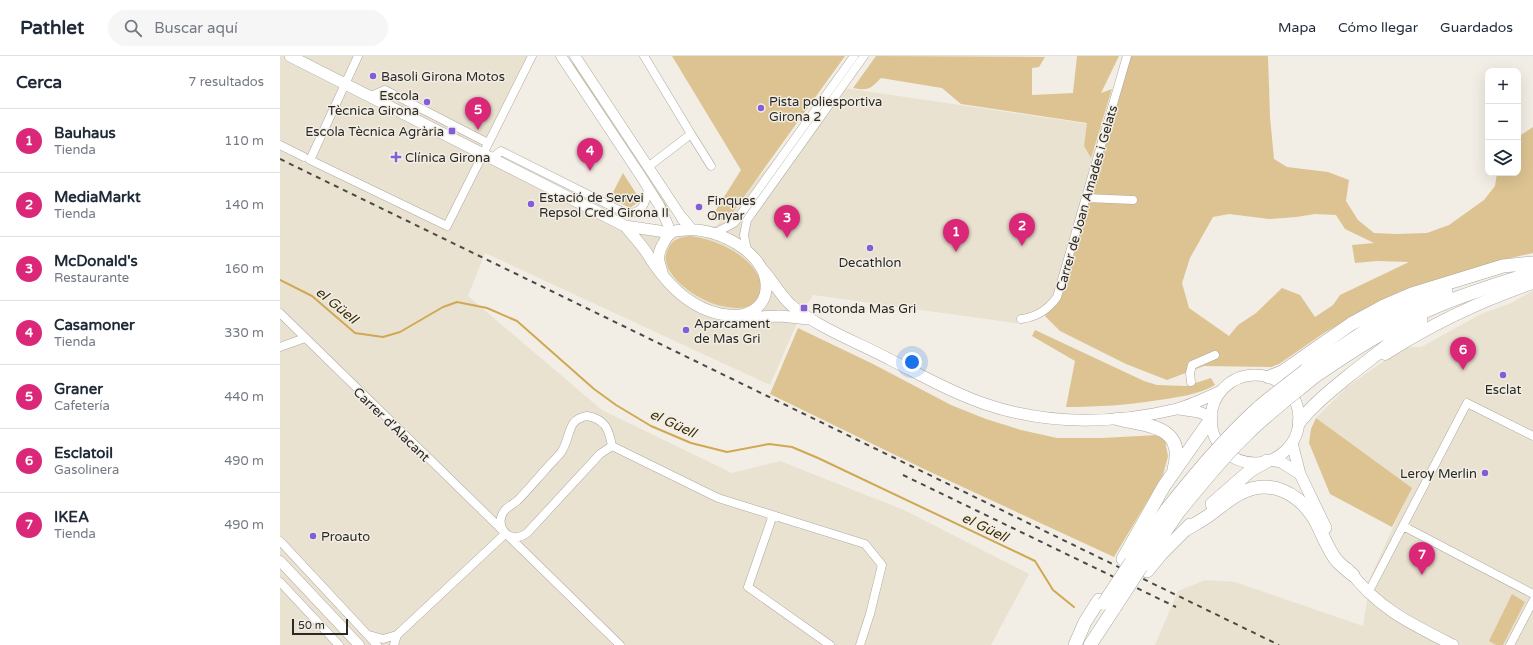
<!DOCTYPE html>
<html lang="es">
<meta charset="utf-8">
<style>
body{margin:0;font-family:"Varela Round",sans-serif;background:#f6f6f7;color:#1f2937}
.controls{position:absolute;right:12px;top:12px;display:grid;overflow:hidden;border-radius:8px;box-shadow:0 4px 16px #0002}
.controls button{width:36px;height:36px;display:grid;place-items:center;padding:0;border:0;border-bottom:1px solid #e0e1e3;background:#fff;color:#1f2937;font:20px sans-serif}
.scale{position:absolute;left:12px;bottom:10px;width:56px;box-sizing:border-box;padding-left:4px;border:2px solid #2b2925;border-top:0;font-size:11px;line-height:14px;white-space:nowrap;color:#2b2925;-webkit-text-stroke:3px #f2eee5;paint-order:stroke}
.you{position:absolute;left:632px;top:306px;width:14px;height:14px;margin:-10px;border:3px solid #fff;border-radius:50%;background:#1a73e8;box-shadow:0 0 0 6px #1a73e833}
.badge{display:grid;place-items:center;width:26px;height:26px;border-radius:50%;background:#db2777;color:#fff;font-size:13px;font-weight:700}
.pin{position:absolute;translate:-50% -33px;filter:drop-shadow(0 1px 2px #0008)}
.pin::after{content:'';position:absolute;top:21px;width:14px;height:12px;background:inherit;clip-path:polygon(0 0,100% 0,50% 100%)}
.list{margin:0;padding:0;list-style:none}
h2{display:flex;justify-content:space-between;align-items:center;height:52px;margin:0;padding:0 16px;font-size:17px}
h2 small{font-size:13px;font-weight:400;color:#747a83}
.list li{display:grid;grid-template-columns:26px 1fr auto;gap:12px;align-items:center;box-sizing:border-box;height:64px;padding:0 16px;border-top:1px solid #e0e1e3}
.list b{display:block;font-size:15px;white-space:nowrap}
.list p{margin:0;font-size:13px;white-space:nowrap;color:#747a83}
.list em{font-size:13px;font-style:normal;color:#747a83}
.icon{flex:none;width:22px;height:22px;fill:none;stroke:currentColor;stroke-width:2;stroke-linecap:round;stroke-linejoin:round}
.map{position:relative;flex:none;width:1253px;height:589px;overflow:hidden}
header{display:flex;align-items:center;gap:24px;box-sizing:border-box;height:56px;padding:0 20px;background:#fff;border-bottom:1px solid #e0e1e3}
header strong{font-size:19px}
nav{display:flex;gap:22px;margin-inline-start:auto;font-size:14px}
.search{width:280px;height:36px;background:#f6f6f7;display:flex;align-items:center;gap:10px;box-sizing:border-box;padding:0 14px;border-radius:22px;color:#747a83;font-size:15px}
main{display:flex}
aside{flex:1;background:#fff}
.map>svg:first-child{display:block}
.built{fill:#eae2d1}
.green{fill:#dcc391;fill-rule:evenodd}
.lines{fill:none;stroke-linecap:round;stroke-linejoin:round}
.stream{stroke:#d0a853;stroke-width:2}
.minor-casing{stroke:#aca89f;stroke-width:9}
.tertiary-casing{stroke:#aca89f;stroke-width:11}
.secondary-casing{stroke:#aca89f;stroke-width:12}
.primary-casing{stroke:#aca89f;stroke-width:13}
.trunk-casing{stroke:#aca89f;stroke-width:14}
.minor{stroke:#fff;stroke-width:8}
.tertiary{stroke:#fff;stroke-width:10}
.secondary{stroke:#fff;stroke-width:11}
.primary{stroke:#fff;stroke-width:12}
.trunk{stroke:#fff;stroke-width:13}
.rail{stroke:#4b4944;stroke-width:2;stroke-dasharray:5 5;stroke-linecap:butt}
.trunk-bridge-casing{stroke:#aca89f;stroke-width:14;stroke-linecap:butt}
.trunk-bridge{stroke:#fff;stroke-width:13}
.poi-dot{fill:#845ed8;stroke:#f2eee5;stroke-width:1.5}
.labels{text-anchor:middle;stroke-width:3;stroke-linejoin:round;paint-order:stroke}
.poi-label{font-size:13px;fill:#2b2925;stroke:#f2eee5;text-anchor:start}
.street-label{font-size:13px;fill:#2b2925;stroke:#f2eee5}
.water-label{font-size:14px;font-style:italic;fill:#40300a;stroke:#f2eee5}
</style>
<header>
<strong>Pathlet</strong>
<div class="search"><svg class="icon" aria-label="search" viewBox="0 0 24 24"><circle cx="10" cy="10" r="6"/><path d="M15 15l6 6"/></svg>Buscar aquí</div>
<nav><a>Mapa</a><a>Cómo llegar</a><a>Guardados</a></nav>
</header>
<main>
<aside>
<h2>Cerca<small>7 resultados</small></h2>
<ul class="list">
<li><span class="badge">1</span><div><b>Bauhaus</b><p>Tienda</p></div><em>110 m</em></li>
<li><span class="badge">2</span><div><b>MediaMarkt</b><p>Tienda</p></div><em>140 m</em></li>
<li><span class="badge">3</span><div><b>McDonald's</b><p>Restaurante</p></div><em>160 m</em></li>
<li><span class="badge">4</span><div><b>Casamoner</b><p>Tienda</p></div><em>330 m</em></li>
<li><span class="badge">5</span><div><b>Graner</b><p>Cafetería</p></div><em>440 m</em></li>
<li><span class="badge">6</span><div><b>Esclatoil</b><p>Gasolinera</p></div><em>490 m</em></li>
<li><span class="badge">7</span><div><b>IKEA</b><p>Tienda</p></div><em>490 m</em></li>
</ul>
</aside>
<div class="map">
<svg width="1253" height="589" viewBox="0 0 1253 589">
<rect width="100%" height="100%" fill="#f2eee5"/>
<path class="built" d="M0,0H253L204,99L347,171L436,170L557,31L829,71L809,146L780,244L765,260L742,268L533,239L520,260L490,329L205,197L188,240L322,354L452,417L500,405L624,454L749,518L711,589H0Z
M1253,235V589H875L898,535L925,524L955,526L1083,570L1091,520L1131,432L1036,362L1067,331L1124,291H1141L1203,257L1229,248Z"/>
<path class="green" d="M392,0H565L453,156L444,164L429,165L461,114Z
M596,0L765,1L759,11L752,12V39L793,37L797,0H839L821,37L832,33L811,102L804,90L807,67L681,48L662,32L601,22C590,33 589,35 573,32Z
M850,0H988L990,61L994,103L1007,111L1048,116L1069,124L1066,145L1078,164L1094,177L1116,178L1147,177L1169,169L1204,144L1215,130L1217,117H1238V81L1253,71V197L1222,204L1119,236L1073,260L1044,277L999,308L991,311L924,310L887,324L846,308L780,275L765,260L780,244L809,146ZM949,158L989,163L1016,161L1035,158L1056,159L1065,173L1094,187L1072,189L1075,207L1097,205L1129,206L1060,239L1053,249L1035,261L1020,239L1002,232L976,257L958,269L949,280L909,252L902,227L910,202L933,161Z
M293,7L390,155H386L292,8Z
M343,117L359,142L357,147L350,152L330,142Z
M410,180C435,183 467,197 479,221C481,226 481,231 480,236C477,255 456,253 442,250C422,247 375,218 388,193C392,183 401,181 410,180Z
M518,272L593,308L671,349L706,363L741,374L777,382H822L878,379L885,385L888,400L883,419L834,501L646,414L490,338Z
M755,274L864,325L877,329L906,330L931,322L935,329C917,339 899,341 879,344C848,349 817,351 786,351L795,305L752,280Z
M1036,362L1132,432L1112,471L1050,438L1029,387L1031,373Z
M1232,538L1245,546L1223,589H1216L1209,585Z"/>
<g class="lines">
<path class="stream" d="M0,224L32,240L75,277L103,281L120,276L163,251L177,246L207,252L237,265L314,333L336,349L371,370L411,387L447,396L489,388L512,391L538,402L755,505L773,534L794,551"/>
<g class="minor-casing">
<path id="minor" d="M78,0L30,104L167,170L252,0
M364,0L411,78L368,111
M91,40L105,34L208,87
M411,78L431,110
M0,89L24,101
M212,102L221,95L343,156C362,160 366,148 368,132
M806,142L853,144
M435,177L454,167L458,162L574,0
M467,195L464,179L467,164L584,0
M0,257L340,589
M741,263C757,261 768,254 777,241L847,0
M0,291L25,282
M911,326L910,317L912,309L935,299
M307,360C325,363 329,373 332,390L320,398L247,477C230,490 212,470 225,454C228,451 233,448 237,445C247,435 256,424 266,413C271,407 278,401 282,395C291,380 287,363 307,360Z
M332,390L438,442L585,488L602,509L590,558L580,589
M493,459L468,531L550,589
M1123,470L1253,538
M0,485L97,589
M0,526L59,589
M1088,537L1187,347L1253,380
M89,579L103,583L117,579
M114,589L117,579L225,478
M1230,589L1253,545"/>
</g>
<g class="tertiary-casing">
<path id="tertiary" d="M281,0L360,119L379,149L388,169
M295,0L402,162
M0,505L79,589"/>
</g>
<g class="secondary-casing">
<path id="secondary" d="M10,0L345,170L379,175L390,178
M402,162L411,173
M345,170C351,177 358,185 364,193C368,198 370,203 374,208C390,231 411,252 440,258C447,259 454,260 461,259C472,257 482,250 485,239C495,201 439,171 407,174C402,174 397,174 392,176C389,178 385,184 383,188C380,193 378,199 379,205C380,210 382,215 383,220
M483,214C493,225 500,239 511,249C540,273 577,286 609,303C641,319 672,337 705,348C767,369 834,368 897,353C911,349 926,342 939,336
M462,260L476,261L501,260L528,263
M931 363a44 44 0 1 1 88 0a44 44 0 1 1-88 0Z
M899,353L919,356L931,361
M1012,387L1020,418L1046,472
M990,404L1001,406L1020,418
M1068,513C1097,552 1131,568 1173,589"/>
</g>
<g class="primary-casing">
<path id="primary" d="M1105,298C1152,268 1200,245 1253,227"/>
</g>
<g class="trunk-casing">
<path id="trunk" d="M1026,314L1099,266L1166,236
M989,321L1002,316L1071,268L1104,250L1132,238L1223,210L1252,207
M1034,321C1073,294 1112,269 1155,251C1187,237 1220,227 1253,217
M838,363C868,370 906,370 894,413
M1019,366C1033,349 1049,336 1066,322C1091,302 1116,283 1141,264
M932,448L971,414L987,405
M905,474C913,469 921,465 928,460C939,452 949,443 961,437C990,422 1018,437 1034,462C1042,476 1047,493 1057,505C1062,510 1068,515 1073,519
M843,503L884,430L931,363
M865,505L897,458
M851,506L887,453
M867,515L881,498L910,469
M795,589L805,566L819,544
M810,589L835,551"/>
</g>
<use href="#minor" class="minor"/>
<use href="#tertiary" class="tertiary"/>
<use href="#secondary" class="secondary"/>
<use href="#primary" class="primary"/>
<use href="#trunk" class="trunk"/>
<path class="rail" d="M0,103L999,589
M623,419L896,551"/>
<g class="trunk-bridge-casing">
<path id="trunk-bridge" d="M887,453C915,418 944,383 978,352C993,339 1010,327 1026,314
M897,458C919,431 941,403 966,379C987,358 1011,340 1034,321
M824,547L851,506
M835,551L861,511"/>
</g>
<use href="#trunk-bridge" class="trunk-bridge"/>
</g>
<g class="poi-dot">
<circle cx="93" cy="20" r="4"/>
<circle cx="147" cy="46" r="4"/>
<circle cx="481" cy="52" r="4"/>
<rect x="168" y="71" width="8" height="8" rx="2"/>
<path d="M114 95h4v4h4v4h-4v4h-4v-4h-4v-4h4z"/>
<circle cx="251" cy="148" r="4"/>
<circle cx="419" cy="151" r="4"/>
<circle cx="590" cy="192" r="4"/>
<rect x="520" y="248" width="8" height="8" rx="2"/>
<circle cx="406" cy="274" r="4"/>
<circle cx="1223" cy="319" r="4"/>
<circle cx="1205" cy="417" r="4"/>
<circle cx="33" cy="480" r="4"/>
</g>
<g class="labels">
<g class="poi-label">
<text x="101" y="25">Basoli Girona Motos</text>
<text x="139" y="44" text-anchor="end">Escola<tspan x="139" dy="15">Tècnica Girona</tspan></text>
<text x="489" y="50">Pista poliesportiva<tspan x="489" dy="15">Girona 2</tspan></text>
<text x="164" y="80" text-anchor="end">Escola Tècnica Agrària</text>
<text x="125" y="106">Clínica Girona</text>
<text x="259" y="146">Estació de Servei<tspan x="259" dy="15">Repsol Cred Girona II</tspan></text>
<text x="427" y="149">Finques<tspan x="427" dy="15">Onyar</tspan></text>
<text x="590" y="211" text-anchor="middle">Decathlon</text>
<text x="532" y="257">Rotonda Mas Gri</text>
<text x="414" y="272">Aparcament<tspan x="414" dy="15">de Mas Gri</tspan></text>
<text x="1223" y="338" text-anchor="middle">Esclat</text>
<text x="1197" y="422" text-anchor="end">Leroy Merlin</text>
<text x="41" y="485">Proauto</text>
</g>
<g class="street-label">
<text transform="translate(806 142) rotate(-74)" y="5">Carrer de Joan Amades i Gelats</text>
<text transform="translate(112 368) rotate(44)" y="5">Carrer d'Alacant</text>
</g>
<g class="water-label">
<text transform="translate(57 249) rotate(39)" y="5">el Güell</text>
<text transform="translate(393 367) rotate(25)" y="5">el Güell</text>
<text transform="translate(705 471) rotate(26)" y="5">el Güell</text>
</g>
</g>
</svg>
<div class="controls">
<button>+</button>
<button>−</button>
<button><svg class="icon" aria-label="layers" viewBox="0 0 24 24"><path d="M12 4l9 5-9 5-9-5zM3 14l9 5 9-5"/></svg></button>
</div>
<div class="scale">50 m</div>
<div class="you"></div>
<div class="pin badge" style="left:676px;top:196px">1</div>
<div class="pin badge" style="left:742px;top:190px">2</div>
<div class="pin badge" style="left:507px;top:182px">3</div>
<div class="pin badge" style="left:310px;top:115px">4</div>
<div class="pin badge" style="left:198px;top:74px">5</div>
<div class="pin badge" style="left:1183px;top:314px">6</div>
<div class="pin badge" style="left:1142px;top:519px">7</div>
</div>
</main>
